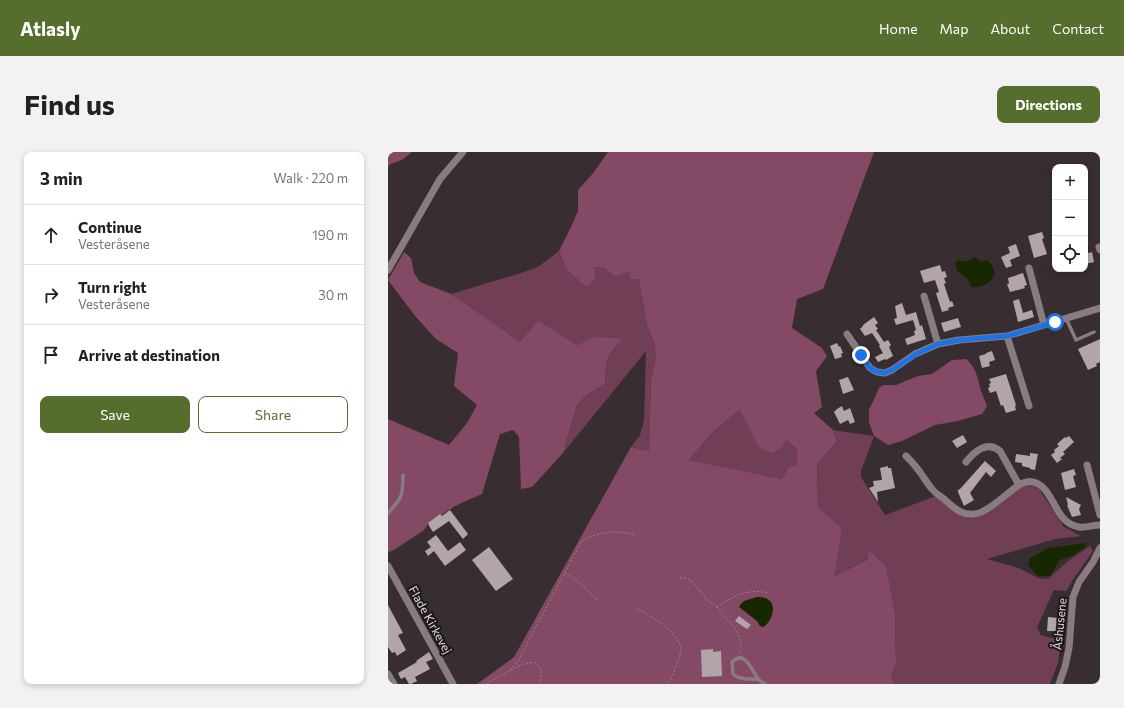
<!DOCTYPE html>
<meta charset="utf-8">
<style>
body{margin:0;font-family:Commissioner,sans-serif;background:#f2f2f2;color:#202124}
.controls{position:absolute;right:12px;top:12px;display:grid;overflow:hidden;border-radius:8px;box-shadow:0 2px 6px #0003}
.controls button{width:36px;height:36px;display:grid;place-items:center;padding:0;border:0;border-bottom:1px solid #e0e0e0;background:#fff;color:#202124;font:20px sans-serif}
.stop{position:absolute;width:12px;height:12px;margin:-9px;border:3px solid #1a73e8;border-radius:50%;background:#fff}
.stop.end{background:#1a73e8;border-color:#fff;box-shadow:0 1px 4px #0008}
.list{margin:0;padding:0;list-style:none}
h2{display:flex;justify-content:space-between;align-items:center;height:52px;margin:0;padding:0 16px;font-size:17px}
h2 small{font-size:13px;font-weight:400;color:#757577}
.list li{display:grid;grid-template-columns:26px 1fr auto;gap:12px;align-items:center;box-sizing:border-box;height:60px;padding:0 16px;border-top:1px solid #e0e0e0}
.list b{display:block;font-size:15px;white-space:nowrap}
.list p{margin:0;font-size:13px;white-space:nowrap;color:#757577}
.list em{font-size:13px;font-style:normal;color:#757577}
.actions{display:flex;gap:8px;padding:12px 16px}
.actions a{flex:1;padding:9px 0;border:1px solid #556e2e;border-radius:8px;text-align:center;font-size:14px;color:#556e2e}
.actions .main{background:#556e2e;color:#fff}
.icon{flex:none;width:22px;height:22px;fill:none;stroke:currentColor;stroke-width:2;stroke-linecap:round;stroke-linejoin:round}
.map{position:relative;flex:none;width:712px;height:532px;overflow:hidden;border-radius:8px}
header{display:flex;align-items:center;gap:24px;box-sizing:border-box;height:56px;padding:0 20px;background:#556e2e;color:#fff}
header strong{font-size:19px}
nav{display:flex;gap:22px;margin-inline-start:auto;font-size:14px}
.intro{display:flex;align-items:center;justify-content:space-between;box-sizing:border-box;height:96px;padding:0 24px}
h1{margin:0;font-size:28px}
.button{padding:10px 18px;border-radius:8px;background:#556e2e;color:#fff;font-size:14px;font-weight:700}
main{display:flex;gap:24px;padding:0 24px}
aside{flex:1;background:#fff;border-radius:8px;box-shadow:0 2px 6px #0003}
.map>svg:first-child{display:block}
.green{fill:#703f55}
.forest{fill:#844964;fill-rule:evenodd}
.water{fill:#172700}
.building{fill:#b2a5aa}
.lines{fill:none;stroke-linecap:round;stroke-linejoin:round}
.path{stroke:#90878a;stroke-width:1;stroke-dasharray:2 2;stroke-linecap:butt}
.service{stroke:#897c81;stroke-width:3.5}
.minor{stroke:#897c81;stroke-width:7}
.route{stroke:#1a73e8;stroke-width:5}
.labels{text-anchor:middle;stroke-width:4;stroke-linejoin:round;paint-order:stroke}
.street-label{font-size:12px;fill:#e2dadd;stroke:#1c1719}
</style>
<header>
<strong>Atlasly</strong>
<nav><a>Home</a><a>Map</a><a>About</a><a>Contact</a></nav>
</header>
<div class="intro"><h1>Find us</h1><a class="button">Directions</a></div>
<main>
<aside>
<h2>3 min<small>Walk · 220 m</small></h2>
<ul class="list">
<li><svg class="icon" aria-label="ahead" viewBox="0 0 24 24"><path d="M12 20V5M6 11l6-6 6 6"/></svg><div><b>Continue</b><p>Vesteråsene</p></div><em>190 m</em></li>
<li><svg class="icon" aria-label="right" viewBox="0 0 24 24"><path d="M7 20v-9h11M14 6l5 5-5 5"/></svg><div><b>Turn right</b><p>Vesteråsene</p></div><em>30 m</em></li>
<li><svg class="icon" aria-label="arrive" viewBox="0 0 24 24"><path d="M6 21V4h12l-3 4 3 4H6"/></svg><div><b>Arrive at destination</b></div></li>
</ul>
<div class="actions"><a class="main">Save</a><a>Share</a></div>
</aside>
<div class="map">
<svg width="712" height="532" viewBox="0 0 712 532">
<rect width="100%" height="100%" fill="#382d31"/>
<path class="green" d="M171,99L178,117L205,115L242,119L251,126L259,174L266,190L268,205L263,229L261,299L243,295L252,283L256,268L258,199L175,301L189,253L199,243L217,232C218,210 218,204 233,187L208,184L189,193L150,170L132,191L63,142L133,121L150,115Z
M352,256L398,288L409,297V313L400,317L394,327L299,308L325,280Z
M445,278L486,284L473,319V325L497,363L548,344C554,348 573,364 578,365C597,370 620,345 634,334L639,332L651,337L676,375L693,384L667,387L599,407L631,416L650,426L660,427L680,409L702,394L705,399L686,426L678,439L666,438L649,475L653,483L673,489L670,511L662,532H506L503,522L508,512L507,461L498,415L480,399L481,406L447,424L454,376L430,357L429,312L449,289Z"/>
<path class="forest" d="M0,0H24L14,8L2,12L0,15Z
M220,0H486L435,137L409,147L404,176L434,196L439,204L428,219L434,255L426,261L445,278L449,289L429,312L430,356L454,376L447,424L480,407V398L498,414L507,461L508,512L503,523L506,532H89L126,505L243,295L261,299L263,229L268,205L266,190L259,174L251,127H242V119L227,124L217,116L206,115L207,127L199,135L178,117L171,99L183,75L190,59V38L206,20ZM352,257L370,294L377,298L385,301L394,295L398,288L409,297V313L400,316L394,327L300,308L325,280Z
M16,100L23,106L26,121L32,130L63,142L132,190L150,169L189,193L208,184L234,187C218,204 218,209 217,232L199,243L189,253L175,301L144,335L133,337L131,285L125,278L112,282L94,342L67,354L41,371L35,379L4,399L0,400V267L61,293L79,271L89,253L66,234L70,201L48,187L27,164L0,128Z
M578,207C588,215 590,227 593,239C595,244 597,249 599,254L594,262L570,269L547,273L514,289L500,293L486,284L481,270V258L491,236L495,233H508L530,224L544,222L564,208Z"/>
<path class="water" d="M588,105C592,110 593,110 598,108C604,111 610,121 604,127C600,133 590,136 583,135L579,126C571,122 568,119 567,110L571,108C578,111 581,109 588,105Z
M697,391L698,395L687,402L672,408L662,424H650L640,413L642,406L661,396Z
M369,445C373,445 378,445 382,449C389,456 382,472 375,475L372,474L369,469L351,455L352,453L356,449Z"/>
<path class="building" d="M654,80L656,86L654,87L659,102L646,106L640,84Z
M628,92L632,104L622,108L624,114L618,116L613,105L622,101L620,95Z
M704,100L706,110L697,112V102Z
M552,113L554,120L557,119L559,125L556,126L558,131L556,132L562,150L564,149L566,154L560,156L561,158L554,160L548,141L551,140L547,128L536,131L532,119Z
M635,121L639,133L636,134L637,136L622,140L619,132H621L620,126Z
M631,147L635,161L644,158L646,165L630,170L625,149Z
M514,151L518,163L528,160L532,174L534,173L538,187L519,193L517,187L527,183L526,179L528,178L525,168L508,173L506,167L509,166L507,154Z
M486,165L490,171L487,173L490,177L488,178L496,190L500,188L503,193L501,195L505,204L498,208L497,207L490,210L487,205L495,201L491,194L492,193L484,181L477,184L472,177L475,174V173Z
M570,166L573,175L556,180L553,171Z
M712,187V210L708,212L709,214L700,218L690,197Z
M449,191L451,195L452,194L455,201L453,202L454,205L447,207L442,194Z
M604,199L607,208L601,210L602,214L594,216L591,204L598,202V201Z
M618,222L628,253L627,254L628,258L618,261L615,253L613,254L608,239L602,241L600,236L602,235L601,232L603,231L601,227Z
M460,225L466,238L455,242L451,228Z
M454,254L456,259L462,256L467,270L462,272L460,268L452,272L446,260L449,257Z
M575,283L579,290L569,296L564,289Z
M681,284L686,290L675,300L677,302L672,306L674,307L669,311L663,303L667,300L666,298L671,294L669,292L677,285L678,286Z
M642,301L650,302L647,318L642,317V316L634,314V311L627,310L628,302L642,304Z
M597,309L608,319L603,325L598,320L582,341L586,348L576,354L570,340V338L572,337Z
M500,314V316H503L507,336L489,340L490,350L481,336L486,334L485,329L494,328L492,316Z
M686,317L688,323L685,324L688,335L677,338L673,321Z
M678,345L693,353L691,357L693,363L684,365L679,353H680Z
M62,358L80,382L75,387L61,369L45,380L41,374V373L40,371L52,362L54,364Z
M48,383L60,399L72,390L78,398L57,414L46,399L40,404L37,399L43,395L39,390Z
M101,395L125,427L108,439L84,408Z
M0,453L15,481L10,483L18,498L9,504L7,500L4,501L0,495Z
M351,464L363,473L359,477L347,469Z
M660,465L670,466L669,479H659Z
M325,497V500L333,499L334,524L314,525L313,498Z
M41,500L45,507L38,510L42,517L27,525L29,529L23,532H21L17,525L13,527L10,521L29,510L28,509Z"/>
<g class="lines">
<path class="path" d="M177,421C190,429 200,437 210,449
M292,426L300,427L306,431L320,449L329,455L348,478L351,485L353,493L352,501
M329,455C344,444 362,436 380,441
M248,457C261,461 293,483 293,497C292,507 285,523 280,532
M122,518L130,509L193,390C209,379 230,378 248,383
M99,532C104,528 110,525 116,522C133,512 158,498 152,532"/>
<path class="service" d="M678,166L688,188L706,180
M0,361C14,346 15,344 15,323
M371,527C362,527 351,528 345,522L344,510C357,496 365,521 371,528C373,529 375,531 377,532"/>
<path class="minor" d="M711,95L712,98
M641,116L656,173
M0,118L52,27L75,0
M536,144L550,192
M459,182L482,216L489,220L497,221L504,218L527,202L550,192L571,188L619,184L712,156
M619,184L641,254
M518,304C521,307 525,311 528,315C534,322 538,330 544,337C547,341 552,344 556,347C566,356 576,366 591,361C601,358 614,346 623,339C629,334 636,328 645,330C667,335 665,371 691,375C697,376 705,373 712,373
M578,310C586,300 599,288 612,299L631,333
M699,313L712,363
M0,414L65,532
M0,522L6,532
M671,532L677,515L681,496L685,445L691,430L705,410L712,396"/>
</g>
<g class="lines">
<path class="route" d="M473,203L482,216L489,220L497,221L504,218L528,202L550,192L571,188L619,184L667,170"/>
</g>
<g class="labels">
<g class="street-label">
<text transform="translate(42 468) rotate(61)" y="4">Flade Kirkevej</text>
<text transform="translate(672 472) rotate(-84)" y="4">Åshusene</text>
</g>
</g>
</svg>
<div class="controls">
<button>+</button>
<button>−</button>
<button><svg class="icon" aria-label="locate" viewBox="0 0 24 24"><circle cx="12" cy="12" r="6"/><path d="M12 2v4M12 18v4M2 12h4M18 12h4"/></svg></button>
</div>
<div class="stop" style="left:667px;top:170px"></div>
<div class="stop end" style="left:473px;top:203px"></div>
</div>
</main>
